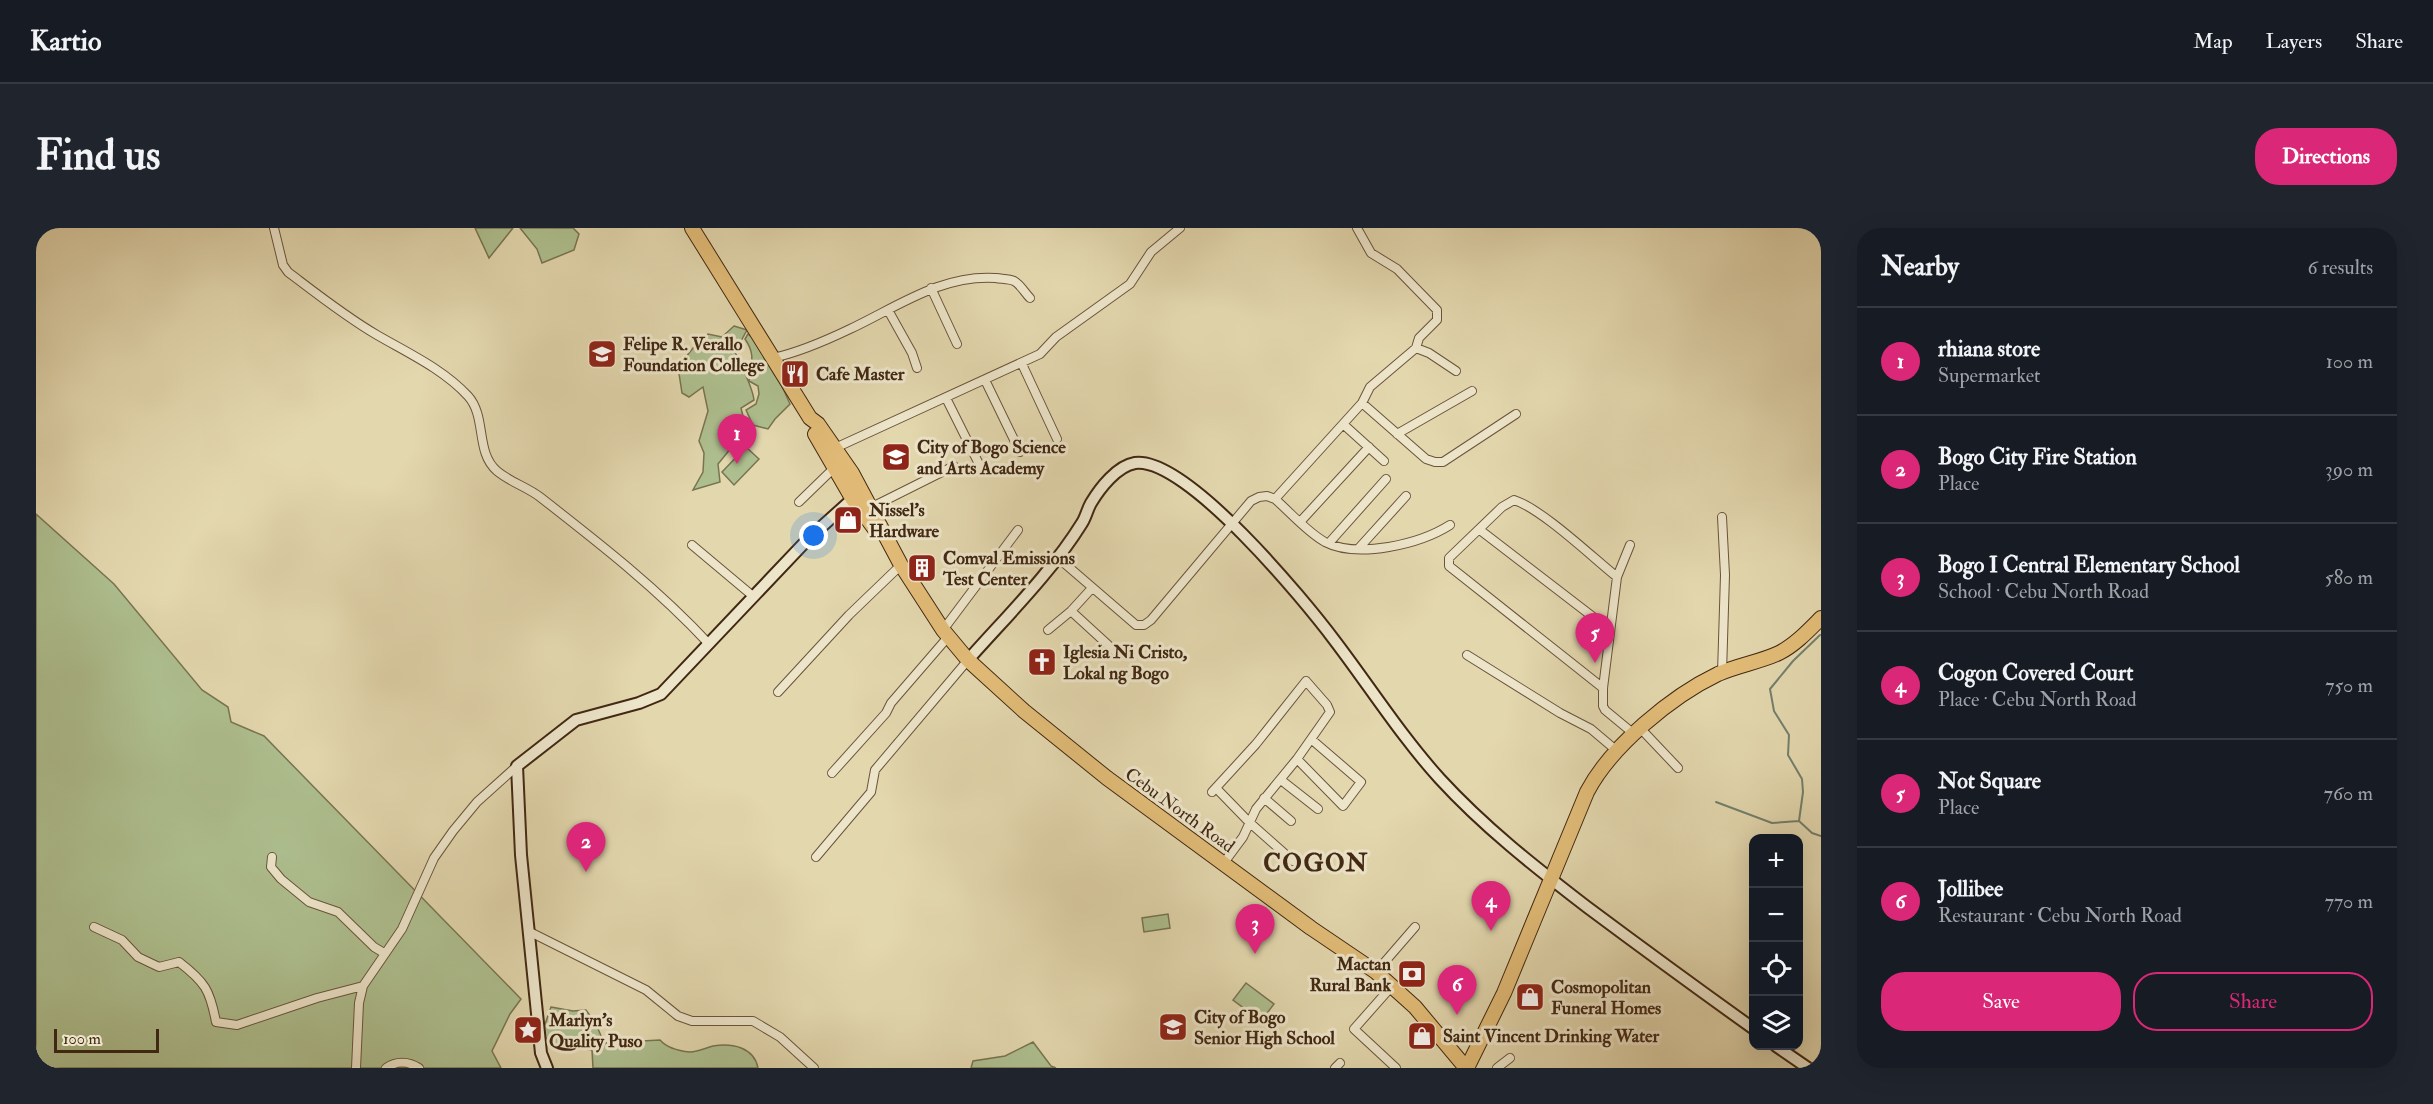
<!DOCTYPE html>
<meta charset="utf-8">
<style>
body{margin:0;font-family:"IM FELL Double Pica",serif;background:#20242c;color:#f1f3f6}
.controls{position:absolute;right:18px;bottom:18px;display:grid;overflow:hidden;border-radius:12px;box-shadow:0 6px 24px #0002}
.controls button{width:54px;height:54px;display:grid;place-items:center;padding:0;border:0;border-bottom:2px solid #363941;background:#171b24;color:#f1f3f6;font:30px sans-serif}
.scale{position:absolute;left:18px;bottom:15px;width:105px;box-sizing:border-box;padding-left:6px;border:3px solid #412813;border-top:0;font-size:16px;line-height:21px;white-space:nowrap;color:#412813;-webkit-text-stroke:4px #ede5ca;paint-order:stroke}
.you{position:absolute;left:778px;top:308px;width:21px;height:21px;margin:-15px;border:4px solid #fff;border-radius:50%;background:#1a73e8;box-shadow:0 0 0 9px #1a73e833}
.badge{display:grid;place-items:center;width:39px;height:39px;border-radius:50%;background:#db2777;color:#fff;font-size:20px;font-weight:700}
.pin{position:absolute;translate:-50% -50px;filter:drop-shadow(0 2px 3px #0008)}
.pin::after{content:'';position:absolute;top:32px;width:21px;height:18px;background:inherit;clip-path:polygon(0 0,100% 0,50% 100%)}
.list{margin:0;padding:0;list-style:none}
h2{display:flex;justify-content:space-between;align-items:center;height:78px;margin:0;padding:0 24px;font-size:26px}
h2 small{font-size:20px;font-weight:400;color:#9ea1a6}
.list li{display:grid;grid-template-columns:39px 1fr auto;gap:18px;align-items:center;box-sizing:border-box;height:108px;padding:0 24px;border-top:2px solid #363941}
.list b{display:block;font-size:22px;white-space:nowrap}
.list p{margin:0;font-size:20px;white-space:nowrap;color:#9ea1a6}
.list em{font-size:20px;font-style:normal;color:#9ea1a6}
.actions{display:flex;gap:12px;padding:18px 24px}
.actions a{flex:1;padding:14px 0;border:2px solid #db2777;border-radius:24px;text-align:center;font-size:21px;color:#db2777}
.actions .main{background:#db2777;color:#fff}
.icon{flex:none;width:33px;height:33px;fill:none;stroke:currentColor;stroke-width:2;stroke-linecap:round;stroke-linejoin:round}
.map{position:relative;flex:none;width:1785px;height:840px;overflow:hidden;border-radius:24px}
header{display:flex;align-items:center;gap:36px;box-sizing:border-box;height:84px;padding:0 30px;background:#171b24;border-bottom:2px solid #363941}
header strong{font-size:28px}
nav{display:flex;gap:33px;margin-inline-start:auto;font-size:21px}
.intro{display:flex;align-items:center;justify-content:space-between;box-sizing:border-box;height:144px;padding:0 36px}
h1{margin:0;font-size:42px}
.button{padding:15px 27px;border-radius:24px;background:#db2777;color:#fff;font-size:21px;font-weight:700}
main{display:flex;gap:36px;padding:0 36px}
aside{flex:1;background:#171b24;border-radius:24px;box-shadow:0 6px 24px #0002}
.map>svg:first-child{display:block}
.green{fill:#aebf8f;stroke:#787451;stroke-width:1.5}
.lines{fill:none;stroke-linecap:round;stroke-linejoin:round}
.stream{stroke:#73806d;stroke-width:2}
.street-casing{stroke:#6a543a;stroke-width:10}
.secondary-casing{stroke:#412813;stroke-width:14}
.highway-casing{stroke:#412813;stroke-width:16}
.street{stroke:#ede5ca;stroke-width:8}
.secondary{stroke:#ede5ca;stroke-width:10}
.highway{stroke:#e2bc77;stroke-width:14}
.labels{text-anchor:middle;stroke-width:6;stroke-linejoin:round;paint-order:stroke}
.poi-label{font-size:18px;font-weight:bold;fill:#412813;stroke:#ede5ca;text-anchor:start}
.street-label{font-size:18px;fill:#412813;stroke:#ede5ca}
.district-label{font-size:24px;font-weight:bold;letter-spacing:1.5px;fill:#412813;stroke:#ede5ca}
</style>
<header>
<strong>Kartio</strong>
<nav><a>Map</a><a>Layers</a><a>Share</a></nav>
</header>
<div class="intro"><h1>Find us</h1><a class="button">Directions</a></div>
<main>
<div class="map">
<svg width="1785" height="840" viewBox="0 0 1785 840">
<rect width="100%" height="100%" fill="#e3d7ae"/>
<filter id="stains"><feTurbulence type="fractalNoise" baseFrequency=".00333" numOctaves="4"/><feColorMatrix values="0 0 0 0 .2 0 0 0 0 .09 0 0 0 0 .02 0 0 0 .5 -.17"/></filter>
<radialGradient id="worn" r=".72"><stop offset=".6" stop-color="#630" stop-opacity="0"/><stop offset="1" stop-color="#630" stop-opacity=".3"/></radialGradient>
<path class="green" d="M439,0H477L453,30Z
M484,0H537L543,6L538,22L506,35L501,21Z
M698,98L711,102L699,124C705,139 716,156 718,172L705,180L710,200L715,203L704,209L682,236L684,254L657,262L667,244L668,225L663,213L672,183L667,159L653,169L646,165L642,139L661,115L672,106L686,109Z
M712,106L718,111L745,156L754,176L739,191L732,201L717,197L710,182L720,176L723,166L722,158L713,153C715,135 720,127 709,111Z
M710,219L723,231L698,257L686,244Z
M0,286L78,356L166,462L192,479L195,494L228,508L485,771L474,786L456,823L465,840H0Z
M1132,686L1134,700L1108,704L1106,690Z
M1210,755L1238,776L1225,793L1197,772Z
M515,779L537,783L550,782L560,796L568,815L624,812C631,820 643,823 654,824C661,824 670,820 677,818C696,815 718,819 722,840H557L556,822C535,818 529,825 510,813L508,799Z
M997,814L1015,838L1020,840H935L937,833L969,828Z"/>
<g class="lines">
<path class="stream" d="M1784,407L1757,433L1734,461L1738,483L1753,507L1752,527L1766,551L1767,564L1763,593L1776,605L1785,608
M1680,574L1736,595L1763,593"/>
<g class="street-casing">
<path id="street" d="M238,0L247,37L252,44C281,66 310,89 341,107C372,125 407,141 432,168C451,189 439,224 461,243C474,254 491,259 504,269C563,315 622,361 673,416
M1321,0L1335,25L1361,41L1401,82V92L1383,110L1380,120
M895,60L921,116
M852,82L876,125L881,140
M737,130C764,124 789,113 814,101C861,79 906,46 960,50C965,51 973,51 978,53C984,56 989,65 994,70
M986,136L1021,211
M949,152L984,224
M910,170L947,244
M1326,175L1390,231L1399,234H1407L1480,186
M1307,196L1348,233
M1361,206L1436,163
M797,221L1004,126L1020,109L1094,56L1115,24L1144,0
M1239,271L1326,175L1334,159L1380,120L1393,125L1420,143
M763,274L798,240
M836,279L918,238
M1264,294L1333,219
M1444,302L1574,402
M1293,315L1350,251
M656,317L718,369
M1594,317L1581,349L1567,460V478L1569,482L1598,506
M1323,320L1370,268
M1021,329L1100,397H1108L1115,392L1215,273L1223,269L1231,268L1239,271C1255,285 1271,304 1289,314C1322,331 1384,316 1414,297
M1035,383L1082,426
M907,402L982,302
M1012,402L1035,383L1056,360
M1431,427L1524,485L1555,501L1581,523
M1686,445L1689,347L1686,289
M1567,460L1413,338V330L1466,279L1478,272C1506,281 1556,329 1581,349
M742,464L813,387L865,337
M1605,501L1642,540
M1261,531L1307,578L1325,554L1275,511
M796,545L850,485L855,475L912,409
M1245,552L1282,581
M1180,560L1213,594L1257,633
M1176,564L1220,516L1270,453L1291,477L1294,484L1261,531L1220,581L1207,609L1187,636
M1228,570L1255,593
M236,629L235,639L245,651L273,674L302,684L338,719L348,725
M780,629L835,564L839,542L932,432
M58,699L86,712L102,729L123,739L143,734C169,754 174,762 180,794L201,797L281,770L327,758
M494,704L610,762L642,788L656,793H717L744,809L778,840
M1340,744L1379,699
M1356,758L1318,801L1360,840
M320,840L323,775L327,758L366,701L398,630L417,603L441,574L481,538
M350,840C360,833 372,833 383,840
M1299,840L1304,835
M1461,840L1474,830"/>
</g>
<g class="secondary-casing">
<path id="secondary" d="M932,432C971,388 1015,345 1046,295C1050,289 1051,282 1055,275C1064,260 1081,238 1099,235C1150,228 1269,373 1299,413C1334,459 1365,508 1404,551C1448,599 1499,639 1551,679C1606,720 1662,761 1718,801
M1740,818L1772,840
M511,840L505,825L485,627L481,538L540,492L603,475L625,466L773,310L822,266"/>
</g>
<g class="highway-casing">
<path id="highway" d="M656,0L774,190L782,196L816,245L865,337L907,402L932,432L988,483L1071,550L1275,700L1340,744L1379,779L1430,840
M779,206L816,270L841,304
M1431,840L1468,765L1551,564C1575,518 1636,468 1682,446C1702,437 1724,434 1743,425C1759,417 1773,402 1785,390"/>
</g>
<use href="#street" class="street"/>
<use href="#secondary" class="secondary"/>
<use href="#highway" class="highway"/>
</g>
<defs>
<g id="university-square" transform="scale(1.5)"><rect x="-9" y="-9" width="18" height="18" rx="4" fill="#8f2418" stroke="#ede5ca"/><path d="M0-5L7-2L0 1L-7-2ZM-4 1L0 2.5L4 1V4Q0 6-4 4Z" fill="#fff"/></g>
<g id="restaurant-square" transform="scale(1.5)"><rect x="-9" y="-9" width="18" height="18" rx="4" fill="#8f2418" stroke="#ede5ca"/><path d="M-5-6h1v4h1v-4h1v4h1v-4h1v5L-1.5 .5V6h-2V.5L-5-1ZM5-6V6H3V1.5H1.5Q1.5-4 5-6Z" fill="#fff"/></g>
<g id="school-square" transform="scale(1.5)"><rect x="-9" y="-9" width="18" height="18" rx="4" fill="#8f2418" stroke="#ede5ca"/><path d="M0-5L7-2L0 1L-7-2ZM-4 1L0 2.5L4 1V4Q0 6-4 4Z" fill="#fff"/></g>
<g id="shop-square" transform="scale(1.5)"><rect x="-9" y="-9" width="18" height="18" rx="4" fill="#8f2418" stroke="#ede5ca"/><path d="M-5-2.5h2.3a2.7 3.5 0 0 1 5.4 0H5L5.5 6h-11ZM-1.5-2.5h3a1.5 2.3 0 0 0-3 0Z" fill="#fff"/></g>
<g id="building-square" transform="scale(1.5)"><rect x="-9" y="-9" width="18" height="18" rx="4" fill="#8f2418" stroke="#ede5ca"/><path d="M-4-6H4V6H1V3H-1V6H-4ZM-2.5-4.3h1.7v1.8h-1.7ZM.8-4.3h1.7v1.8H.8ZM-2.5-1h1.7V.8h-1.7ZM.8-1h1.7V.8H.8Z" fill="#fff"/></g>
<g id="church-square" transform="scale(1.5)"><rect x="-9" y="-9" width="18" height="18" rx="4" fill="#8f2418" stroke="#ede5ca"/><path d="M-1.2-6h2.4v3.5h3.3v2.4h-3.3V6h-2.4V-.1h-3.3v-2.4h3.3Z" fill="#fff"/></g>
<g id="bank-square" transform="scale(1.5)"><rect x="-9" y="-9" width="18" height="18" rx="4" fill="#8f2418" stroke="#ede5ca"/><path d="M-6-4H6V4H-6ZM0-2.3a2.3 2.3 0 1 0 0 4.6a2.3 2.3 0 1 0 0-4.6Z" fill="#fff"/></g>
<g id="sight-square" transform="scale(1.5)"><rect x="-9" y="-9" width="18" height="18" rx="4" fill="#8f2418" stroke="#ede5ca"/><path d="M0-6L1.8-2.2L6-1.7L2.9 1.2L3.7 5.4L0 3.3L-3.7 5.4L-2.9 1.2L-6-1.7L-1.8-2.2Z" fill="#fff"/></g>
</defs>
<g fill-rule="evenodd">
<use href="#university-square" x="566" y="126"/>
<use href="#restaurant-square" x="759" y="146"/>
<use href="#school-square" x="860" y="229"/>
<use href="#shop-square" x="812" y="292"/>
<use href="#building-square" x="886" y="340"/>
<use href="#church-square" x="1006" y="434"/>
<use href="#bank-square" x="1376" y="746"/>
<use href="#shop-square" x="1494" y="769"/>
<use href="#school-square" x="1137" y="799"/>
<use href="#sight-square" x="492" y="802"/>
<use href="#shop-square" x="1386" y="808"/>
</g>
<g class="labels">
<g class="poi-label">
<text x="587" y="122">Felipe R. Verallo<tspan x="587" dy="21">Foundation College</tspan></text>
<text x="780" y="152">Cafe Master</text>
<text x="881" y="225">City of Bogo Science<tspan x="881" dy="21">and Arts Academy</tspan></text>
<text x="833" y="288">Nissel's<tspan x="833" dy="21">Hardware</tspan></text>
<text x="907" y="336">Comval Emissions<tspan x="907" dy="21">Test Center</tspan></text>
<text x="1027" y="430">Iglesia Ni Cristo,<tspan x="1027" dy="21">Lokal ng Bogo</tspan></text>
<text x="1355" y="742" text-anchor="end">Mactan<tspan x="1355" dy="21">Rural Bank</tspan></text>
<text x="1515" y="765">Cosmopolitan<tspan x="1515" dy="21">Funeral Homes</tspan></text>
<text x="1158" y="795">City of Bogo<tspan x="1158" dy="21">Senior High School</tspan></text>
<text x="513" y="798">Marlyn's<tspan x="513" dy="21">Quality Puso</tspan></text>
<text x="1407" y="814">Saint Vincent Drinking Water</text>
</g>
<g class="street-label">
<text transform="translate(1144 582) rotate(36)" y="6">Cebu North Road</text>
</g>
<g class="district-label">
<text x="1280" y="643">COGON</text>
</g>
</g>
<rect width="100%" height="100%" filter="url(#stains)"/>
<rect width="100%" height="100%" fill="url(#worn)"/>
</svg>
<div class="controls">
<button>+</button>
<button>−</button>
<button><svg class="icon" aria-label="locate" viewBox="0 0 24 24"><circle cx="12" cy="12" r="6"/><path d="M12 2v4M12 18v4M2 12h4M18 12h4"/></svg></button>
<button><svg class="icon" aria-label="layers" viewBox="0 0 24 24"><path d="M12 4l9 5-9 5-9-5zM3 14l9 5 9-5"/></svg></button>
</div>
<div class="scale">100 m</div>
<div class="you"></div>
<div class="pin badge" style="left:701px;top:236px">1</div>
<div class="pin badge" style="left:550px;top:644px">2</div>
<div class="pin badge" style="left:1219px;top:726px">3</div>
<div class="pin badge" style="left:1455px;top:703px">4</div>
<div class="pin badge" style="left:1559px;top:435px">5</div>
<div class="pin badge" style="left:1421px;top:787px">6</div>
</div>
<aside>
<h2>Nearby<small>6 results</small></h2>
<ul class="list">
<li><span class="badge">1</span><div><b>rhiana store</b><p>Supermarket</p></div><em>100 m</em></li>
<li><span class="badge">2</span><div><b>Bogo City Fire Station</b><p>Place</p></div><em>390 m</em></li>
<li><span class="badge">3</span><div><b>Bogo I Central Elementary School</b><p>School · Cebu North Road</p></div><em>580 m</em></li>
<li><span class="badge">4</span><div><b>Cogon Covered Court</b><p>Place · Cebu North Road</p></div><em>750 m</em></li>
<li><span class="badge">5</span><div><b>Not Square</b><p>Place</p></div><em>760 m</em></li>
<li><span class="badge">6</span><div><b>Jollibee</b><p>Restaurant · Cebu North Road</p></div><em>770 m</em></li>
</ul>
<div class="actions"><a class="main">Save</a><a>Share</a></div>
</aside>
</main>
